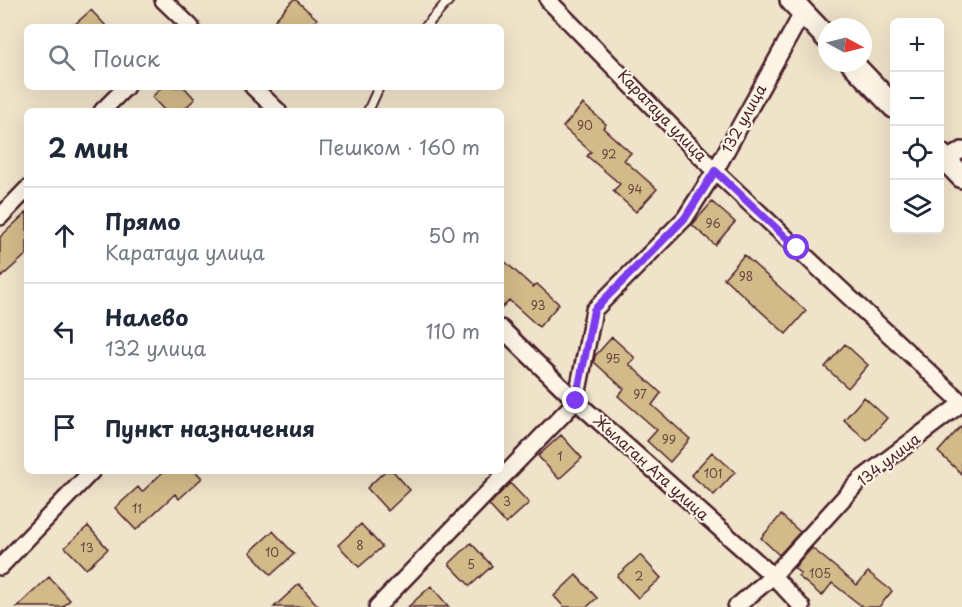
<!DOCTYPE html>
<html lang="ru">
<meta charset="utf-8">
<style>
body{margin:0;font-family:"Playpen Sans",sans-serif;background:#f6f6f7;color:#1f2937}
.controls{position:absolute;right:18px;top:18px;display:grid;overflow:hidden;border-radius:9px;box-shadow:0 6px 24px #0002}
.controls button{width:54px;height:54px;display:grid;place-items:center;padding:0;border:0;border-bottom:2px solid #e0e1e3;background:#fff;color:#1f2937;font:30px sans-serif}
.compass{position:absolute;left:818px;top:18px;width:54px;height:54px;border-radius:50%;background:#fff;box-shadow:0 6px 24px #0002;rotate:97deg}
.stop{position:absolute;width:18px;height:18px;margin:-14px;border:4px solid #7c3aed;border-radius:50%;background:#fff}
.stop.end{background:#7c3aed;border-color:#fff;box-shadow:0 2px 6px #0008}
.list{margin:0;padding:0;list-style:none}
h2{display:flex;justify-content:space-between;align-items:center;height:78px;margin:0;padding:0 24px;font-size:26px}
h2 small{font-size:20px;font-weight:400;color:#747a83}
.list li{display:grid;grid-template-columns:39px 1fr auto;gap:18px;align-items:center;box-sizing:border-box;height:96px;padding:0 24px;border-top:2px solid #e0e1e3}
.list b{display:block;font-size:22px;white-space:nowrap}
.list p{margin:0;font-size:20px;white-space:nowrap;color:#747a83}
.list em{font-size:20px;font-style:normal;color:#747a83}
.icon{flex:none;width:33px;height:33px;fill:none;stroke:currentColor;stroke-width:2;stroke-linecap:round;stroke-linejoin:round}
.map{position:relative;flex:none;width:962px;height:607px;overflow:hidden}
.search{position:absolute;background:#fff;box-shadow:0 6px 24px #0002;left:24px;top:24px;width:480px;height:66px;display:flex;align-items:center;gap:15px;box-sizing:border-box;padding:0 21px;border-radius:9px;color:#747a83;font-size:22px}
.panel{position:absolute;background:#fff;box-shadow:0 6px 24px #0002;left:24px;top:108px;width:480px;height:366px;border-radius:9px}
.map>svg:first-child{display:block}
.building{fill:#d2ba89;stroke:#4a1f2b;stroke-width:1.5}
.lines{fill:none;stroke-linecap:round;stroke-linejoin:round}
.service-casing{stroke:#4a1f2b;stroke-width:12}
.minor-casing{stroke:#4a1f2b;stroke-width:20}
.secondary-casing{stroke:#4a1f2b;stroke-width:26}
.service{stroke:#fcf5e5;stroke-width:8}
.minor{stroke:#fcf5e5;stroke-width:15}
.secondary{stroke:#fcf5e5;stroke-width:21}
.route{stroke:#7c3aed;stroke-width:8}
.labels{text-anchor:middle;stroke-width:4.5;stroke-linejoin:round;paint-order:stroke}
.number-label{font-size:12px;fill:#6c4642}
.street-label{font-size:15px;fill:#4a1f2b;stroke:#fcf5e5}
</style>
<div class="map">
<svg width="962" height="607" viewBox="0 0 962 607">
<rect width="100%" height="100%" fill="#efe3c9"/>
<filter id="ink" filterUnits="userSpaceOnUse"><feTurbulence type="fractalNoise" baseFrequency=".0167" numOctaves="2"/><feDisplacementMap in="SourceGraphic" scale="12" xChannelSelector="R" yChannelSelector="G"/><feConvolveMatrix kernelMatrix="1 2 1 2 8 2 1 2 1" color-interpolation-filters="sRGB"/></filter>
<g filter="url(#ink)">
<path class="building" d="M293,0H296L317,19L310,27H280L274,21Z
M91,10L107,27H72Z
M162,87H184L195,99L182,111H165L152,97Z
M583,104L606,124L603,128L631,153L624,160L657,189L636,212L613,191L620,184L587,156L591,152L563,127Z
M712,202L735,222L715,245L692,225Z
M27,212V254L0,278V237Z
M744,255L806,311L786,334L724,278Z
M501,258L533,287L537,284L559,304L539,327L509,300L501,309Z
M612,337L635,358L629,364L661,393L652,405L690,439L670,462L647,441L657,430L618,396L624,389L594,362L595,356Z
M845,344L868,365L848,388L825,367Z
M864,397L887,418L867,441L844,420Z
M962,425V474L938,452Z
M561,435L582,458L559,479L538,456Z
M712,452L735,472L714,495L691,475Z
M164,471H195L202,478L179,499L175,494L136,530L115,508L138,487L142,492Z
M385,471H393L410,490L388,511L367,488Z
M510,483L529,503L506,524L489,505Z
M781,515L800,532L779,555L761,538Z
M361,524L382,547L359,567L338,545Z
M88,526L108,549L86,569L65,547Z
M273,531L294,554L271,575L250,552Z
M471,543L492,566L470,586L449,564Z
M812,548L857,585L868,572L892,591L879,607H863L832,583L822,596L798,576L801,574L794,568Z
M640,555L661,578L638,598L617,576Z
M576,575L597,598L587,607H564L554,596Z
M49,577L70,600L63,607H17Z
M299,584L319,607H274Z
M431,586L449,607H408Z"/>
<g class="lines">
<g class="service-casing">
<path id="service" d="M425,27L449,0
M368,111L379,87"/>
</g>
<g class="minor-casing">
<path id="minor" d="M163,0L191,27
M548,0L715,171L962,403
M253,87L278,111
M102,111L126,87
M945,160L962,150
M0,217L27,189
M501,328L576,401L773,576L802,607
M0,567L92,471
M377,607L576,401L594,310L685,218L715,171L803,12
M736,607L773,576L860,480L962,403"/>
</g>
<g class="secondary-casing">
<path id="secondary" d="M791,0L827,38
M852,63L894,107
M940,154L962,177"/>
</g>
<use href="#service" class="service"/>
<use href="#minor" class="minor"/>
<use href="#secondary" class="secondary"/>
</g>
</g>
<g class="lines" filter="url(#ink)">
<path class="route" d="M576,401L594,310L685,218L715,171L797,248"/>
</g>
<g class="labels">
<g class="number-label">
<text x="585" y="130">90</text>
<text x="609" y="159">92</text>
<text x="635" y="194">94</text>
<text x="713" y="228">96</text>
<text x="746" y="281">98</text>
<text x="538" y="310">93</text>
<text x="613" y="363">95</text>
<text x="640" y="399">97</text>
<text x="669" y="444">99</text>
<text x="560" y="461">1</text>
<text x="713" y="478">101</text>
<text x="507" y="506">3</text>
<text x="137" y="513">11</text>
<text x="360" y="550">8</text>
<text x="87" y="552">13</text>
<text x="272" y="557">10</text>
<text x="471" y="569">5</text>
<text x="820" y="578">105</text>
<text x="639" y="581">2</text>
</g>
<g class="street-label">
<text transform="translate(662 116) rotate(46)" y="5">Каратауа улица</text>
<text transform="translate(744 119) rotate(-61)" y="5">132 улица</text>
<text transform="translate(889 460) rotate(-38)" y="5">134 улица</text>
<text transform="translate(651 468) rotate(42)" y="5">Жылаган Ата улица</text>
</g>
</g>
</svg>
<div class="controls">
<button>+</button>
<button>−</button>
<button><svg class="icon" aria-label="locate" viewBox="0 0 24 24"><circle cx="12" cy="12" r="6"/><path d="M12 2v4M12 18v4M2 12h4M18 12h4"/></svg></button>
<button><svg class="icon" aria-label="layers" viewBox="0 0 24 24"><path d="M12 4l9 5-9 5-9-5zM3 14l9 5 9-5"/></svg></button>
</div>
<svg class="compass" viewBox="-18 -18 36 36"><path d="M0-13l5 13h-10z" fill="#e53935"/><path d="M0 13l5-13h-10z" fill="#747a83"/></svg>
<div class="stop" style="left:797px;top:248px"></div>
<div class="stop end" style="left:576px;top:401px"></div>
<div class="search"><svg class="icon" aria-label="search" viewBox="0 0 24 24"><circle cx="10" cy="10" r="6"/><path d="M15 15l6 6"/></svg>Поиск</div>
<section class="panel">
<h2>2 мин<small>Пешком · 160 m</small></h2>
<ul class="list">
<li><svg class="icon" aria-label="ahead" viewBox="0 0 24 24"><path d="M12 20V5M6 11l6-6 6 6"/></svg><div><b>Прямо</b><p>Каратауа улица</p></div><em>50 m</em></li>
<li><svg class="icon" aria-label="left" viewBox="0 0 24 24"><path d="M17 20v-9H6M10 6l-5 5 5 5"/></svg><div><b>Налево</b><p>132 улица</p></div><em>110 m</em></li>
<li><svg class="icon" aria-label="arrive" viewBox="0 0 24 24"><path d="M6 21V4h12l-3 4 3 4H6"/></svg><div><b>Пункт назначения</b></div></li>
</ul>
</section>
</div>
